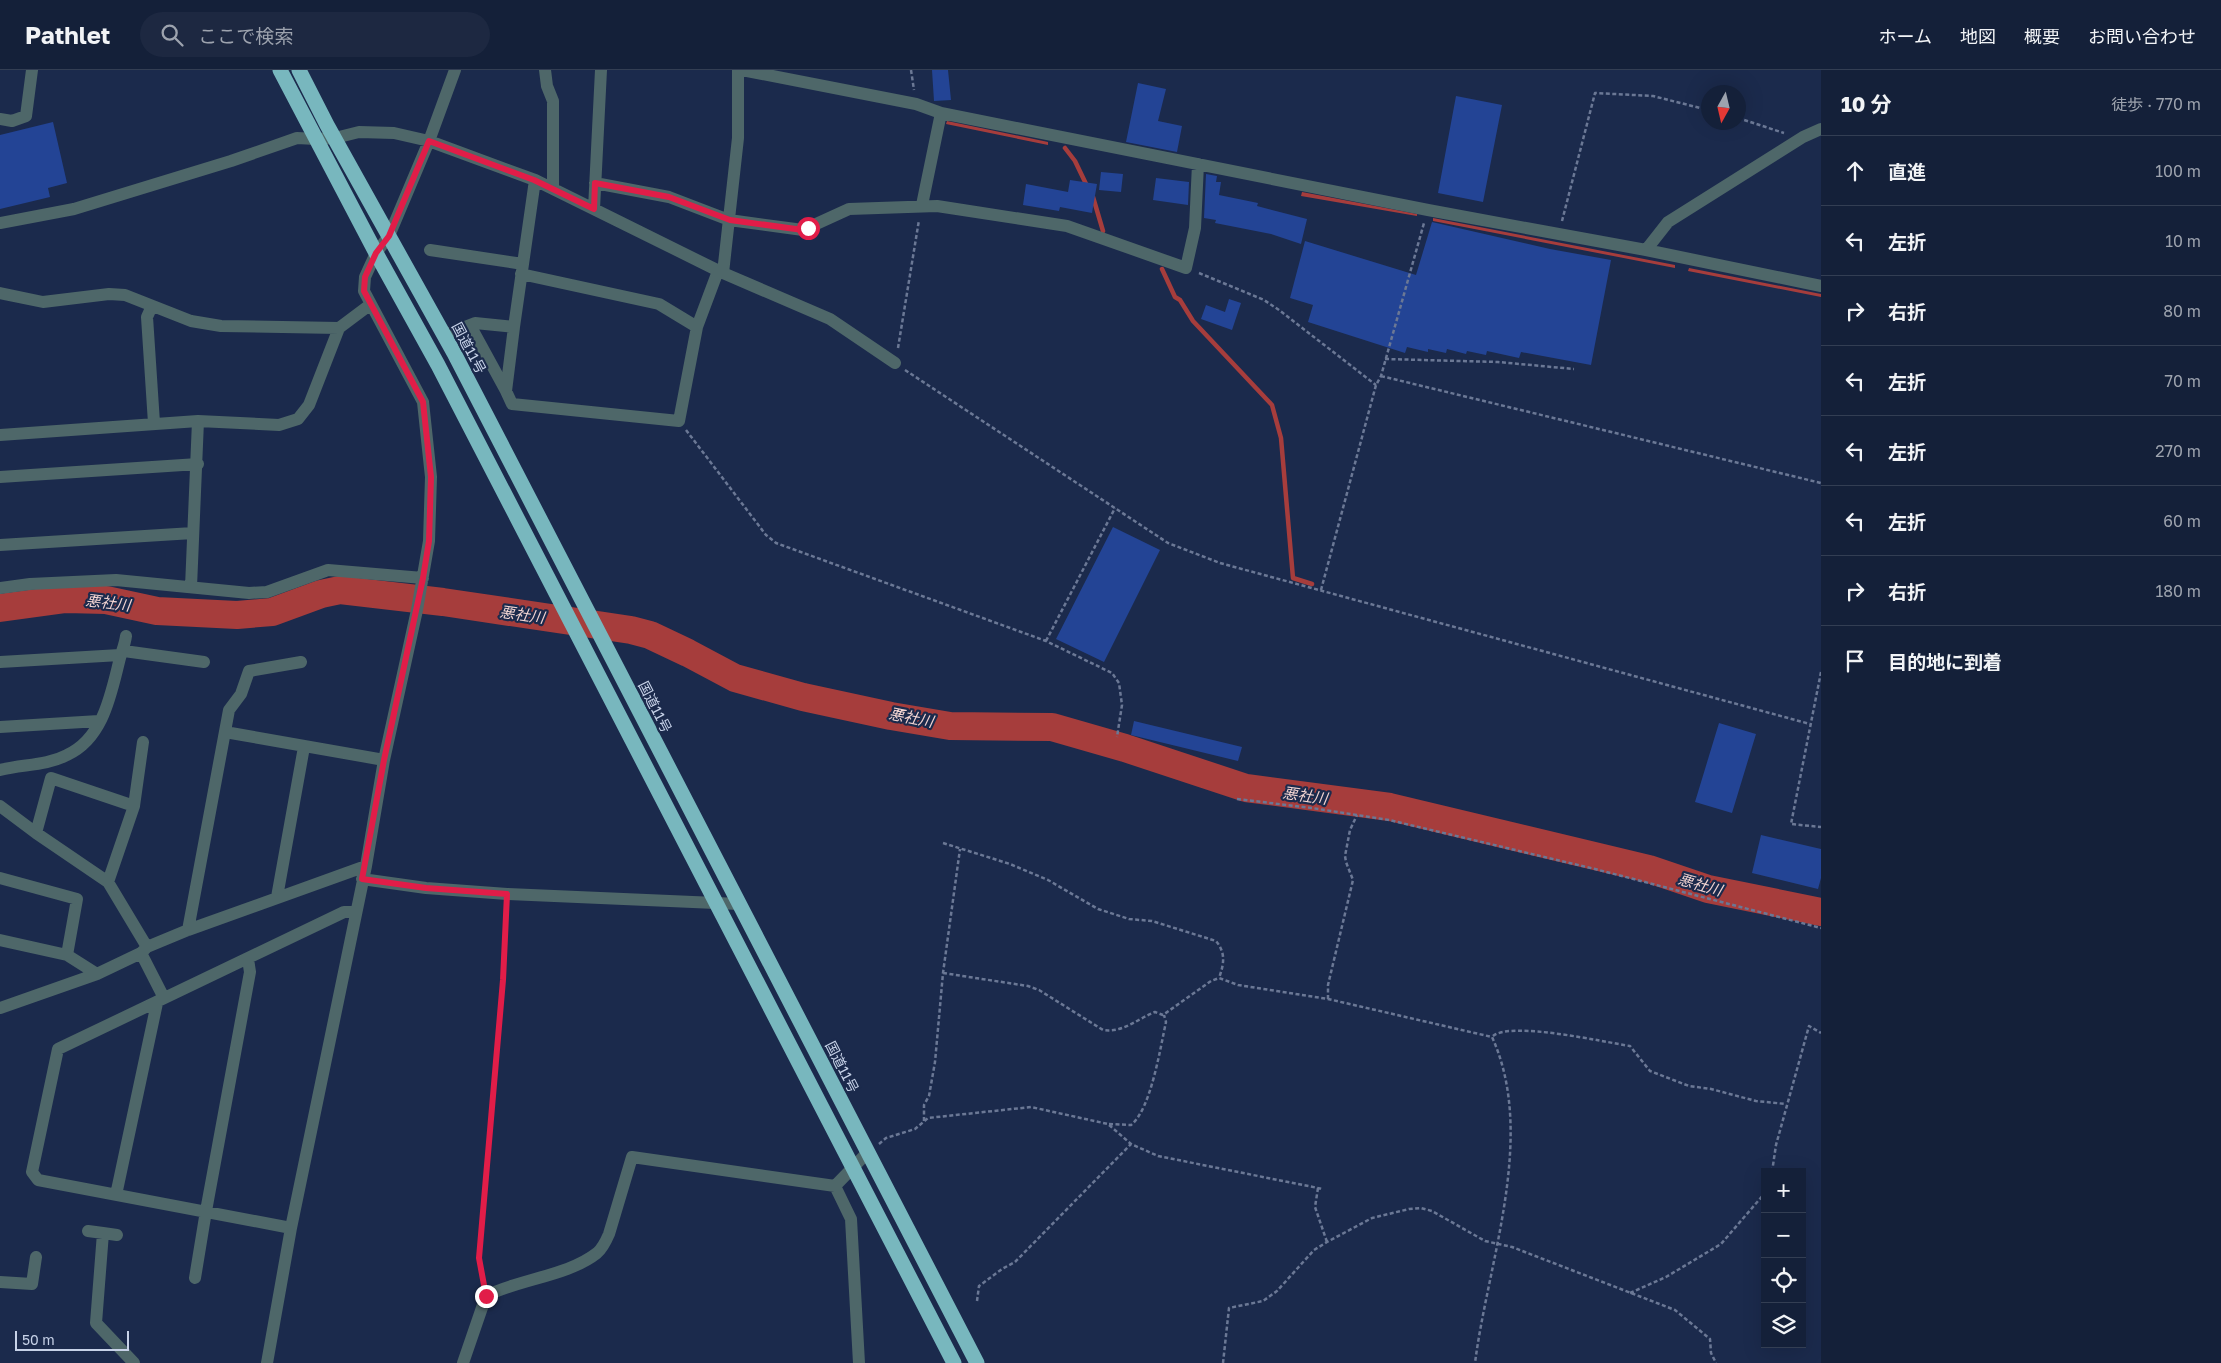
<!DOCTYPE html>
<html lang="ja">
<meta charset="utf-8">
<style>
body{margin:0;font-family:"Golos Text","Noto Sans JP",sans-serif;background:#1d2841;color:#f1f3f6}
.controls{position:absolute;right:15px;bottom:15px;display:grid;overflow:hidden;border-radius:0px;box-shadow:0 5px 20px #0002}
.controls button{width:45px;height:45px;display:grid;place-items:center;padding:0;border:0;border-bottom:1px solid #333e53;background:#142039;color:#f1f3f6;font:25px sans-serif}
.compass{position:absolute;left:1701px;top:15px;width:45px;height:45px;border-radius:50%;background:#142039;box-shadow:0 5px 20px #0002;rotate:188deg}
.scale{position:absolute;left:15px;bottom:12px;width:114px;box-sizing:border-box;padding-left:5px;border:2px solid #c7d2e8;border-top:0;font-size:14px;line-height:18px;white-space:nowrap;color:#c7d2e8;-webkit-text-stroke:4px #1b2a4c;paint-order:stroke}
.stop{position:absolute;width:15px;height:15px;margin:-11px;border:4px solid #e11d48;border-radius:50%;background:#fff}
.stop.end{background:#e11d48;border-color:#fff;box-shadow:0 1px 5px #0008}
.list{margin:0;padding:0;list-style:none}
h2{display:flex;justify-content:space-between;align-items:center;height:65px;margin:0;padding:0 20px;font-size:21px}
h2 small{font-size:16px;font-weight:400;color:#9da3ae}
.list li{display:grid;grid-template-columns:32px 1fr auto;gap:15px;align-items:center;box-sizing:border-box;height:70px;padding:0 20px;border-top:1px solid #333e53}
.list b{display:block;font-size:19px;white-space:nowrap}
.list em{font-size:16px;font-style:normal;color:#9da3ae}
.icon{flex:none;width:28px;height:28px;fill:none;stroke:currentColor;stroke-width:2;stroke-linecap:round;stroke-linejoin:round}
.map{position:relative;flex:none;width:1821px;height:1293px;overflow:hidden}
header{display:flex;align-items:center;gap:30px;box-sizing:border-box;height:70px;padding:0 25px;background:#142039;border-bottom:1px solid #333e53}
header strong{font-size:24px}
nav{display:flex;gap:28px;margin-inline-start:auto;font-size:18px}
.search{width:350px;height:45px;background:#1d2841;display:flex;align-items:center;gap:12px;box-sizing:border-box;padding:0 18px;border-radius:28px;color:#9da3ae;font-size:19px}
main{display:flex}
aside{flex:1;background:#142039}
.map>svg:first-child{display:block}
.water{fill:#a63d3c}
.lines{fill:none;stroke-linecap:round;stroke-linejoin:round}
.stream{stroke:#a63d3c;stroke-width:4.5}
.river{stroke:#a63d3c;stroke-width:28}
.building{fill:#234495}
.path{stroke:#6b7895;stroke-width:2.5;stroke-dasharray:4 2.5;stroke-linecap:butt}
.minor{stroke:#4e6769;stroke-width:12}
.highway{stroke:#78b7be;stroke-width:15}
.route{stroke:#e11d48;stroke-width:6}
.labels{text-anchor:middle;stroke-width:4.5;stroke-linejoin:round;paint-order:stroke}
.street-label{font-size:14px;fill:#c7d2e8;stroke:#1b2a4c}
.water-label{font-size:15px;font-style:italic;fill:#f3d5d2;stroke:#1b2a4c}
</style>
<header>
<strong>Pathlet</strong>
<div class="search"><svg class="icon" aria-label="search" viewBox="0 0 24 24"><circle cx="10" cy="10" r="6"/><path d="M15 15l6 6"/></svg>ここで検索</div>
<nav><a>ホーム</a><a>地図</a><a>概要</a><a>お問い合わせ</a></nav>
</header>
<main>
<div class="map">
<svg width="1821" height="1293" viewBox="0 0 1821 1293">
<rect width="100%" height="100%" fill="#1b2a4c"/>
<path class="water" d="M947,51L1048,72V75L946,54Z
M1302,122L1417,144V146L1301,126Z
M1433,148L1675,195V198L1433,151Z
M1689,198L1821,224V227L1688,201Z"/>
<g class="lines">
<path class="stream" d="M1065,78L1075,91L1087,116
M1093,127L1103,161
M1162,199L1175,227L1180,230L1193,251L1272,335L1281,368L1293,508L1312,514"/>
<path class="river" d="M0,538L66,529L106,530L157,541L237,545L272,542L321,524L340,520L443,532L631,560L650,565L688,583L735,608L803,627L891,646L950,656L1052,657L1125,678L1246,718L1390,737L1649,799L1708,819L1821,842"/>
</g>
<path class="building" d="M932,0H948L951,30L934,31Z
M1138,13L1166,19L1158,51L1182,56L1177,82L1126,72Z
M1456,26L1502,35L1483,132L1438,123Z
M53,52L67,113L48,118L50,127L0,139V65Z
M1101,102L1123,104L1121,122L1099,120Z
M1206,104L1217,106L1216,112H1221L1219,125L1258,133L1257,136L1307,149L1301,174L1271,164L1215,153L1216,150L1204,148Z
M1156,108L1189,112L1188,135L1153,130Z
M1070,110L1097,114L1092,143L1060,137L1059,141L1023,135L1026,114L1068,122Z
M1432,152L1550,179L1611,190L1591,295L1521,282L1519,288L1487,281L1486,285L1467,281L1466,284L1447,279L1446,283L1428,279V282L1407,277L1405,283L1308,252L1313,235L1290,228L1305,171L1416,205Z
M1229,229L1241,233L1232,260L1201,249L1206,235L1225,242Z
M1113,457L1160,480L1104,592L1056,569Z
M1134,651L1242,677L1238,691L1131,665Z
M1719,653L1756,664L1732,743L1695,732Z
M1761,765L1821,779V808L1818,819L1752,803Z"/>
<g class="lines">
<path class="path" d="M911,0L914,20
M1738,48L1784,63
M1562,151L1595,23L1653,26L1708,40
M1199,203L1264,230L1279,240L1376,315
M898,278L919,150
M1385,289L1498,292L1574,299
M905,300L1168,473L1220,493L1810,654
M1381,306L1821,413
M686,360L766,465L776,473L1046,571L1112,603L1119,613L1122,635L1117,667
M1321,520L1376,315L1381,306L1424,153
M1046,571L1115,438
M1821,602L1791,754L1821,757
M1237,729L1312,738L1389,750L1595,799L1821,858
M943,773L1010,794L1048,810L1098,839L1129,849L1152,851L1216,871C1226,883 1224,894 1219,908
M943,903L1028,916L1039,920L1103,960C1123,963 1137,949 1155,942L1163,945L1211,911L1219,908L1238,915L1328,929L1492,967C1537,1066 1488,1191 1475,1293
M1328,929V915L1353,810L1346,792L1345,786L1350,760L1357,745
M1493,966C1511,951 1604,972 1630,976L1650,1001L1689,1016L1711,1019L1756,1031L1786,1034
M924,1051V1035L929,1026L935,992L943,903L960,779
M1109,1054L1131,1055C1151,1039 1160,979 1166,952L1164,945
M879,1074L886,1068L915,1059L928,1048L1031,1037L1108,1054L1131,1074L1158,1086L1323,1119
M1772,1102L1776,1075L1809,956L1821,963
M1318,1118L1315,1137L1327,1172
M483,1212L479,1188L503,910L506,836
M1630,1223L1666,1207L1721,1174L1765,1123
M977,1231L979,1216L1002,1199L1015,1192L1131,1074
M1223,1293L1229,1238L1263,1231L1277,1221L1314,1180L1327,1172L1372,1148L1409,1139L1421,1138L1432,1141L1485,1171L1512,1177L1675,1240L1710,1269L1711,1283L1716,1293"/>
<path class="minor" d="M545,0L547,16L553,31V119
M742,0L916,34L941,43L1428,140L1646,180L1821,216
M0,49L12,51L26,46L32,0
M595,113L669,127L729,150L803,160L849,139L937,136L1067,156L1186,198L1195,158L1198,94
M922,135L941,43
M594,139L601,0
M0,153L74,139L231,91L297,68L316,69L335,68L359,62L394,63L429,71L535,110L723,203L830,249L895,293
M430,180L523,194
M1646,180L1668,152L1803,67L1821,59
M723,203L738,68V0
M521,204L659,234L697,257
M0,223L43,232L109,224L125,225L191,251L221,256L339,258L371,234
M152,236L147,247L154,353
M470,255L506,321
M514,257L535,110
M444,265L475,253L514,257L506,321L512,334L679,351L697,257L718,201
M0,365L198,351L279,355L298,349L309,335L339,258
M0,407L198,394
M0,475L193,463
M191,517L198,351
M0,518L30,514L116,510L249,523L267,522L328,500L423,508
M124,581L204,592
M0,592L120,585
M0,657L99,651
M225,662L384,690
M0,700C22,694 46,696 67,685C104,668 111,623 120,588C122,581 125,574 126,566
M0,736L36,763L108,812L147,877
M36,763L51,708L134,736
M0,808L77,829L67,885
M362,809L426,818L507,824L739,834
M108,812L134,736L143,672
M277,827L304,677
M188,860L229,640L241,624L249,601L301,592
M0,870L67,885L97,904
M141,883L164,928
M0,938L97,904L141,883L147,877L188,860L366,796
M835,1116L851,1149L859,1293
M116,1125L157,933
M291,1158L38,1110L32,1102L58,979L344,842H356
M88,1161L103,1163L96,1253L134,1293
M103,1163L117,1165
M195,1208L206,1141L250,902L248,889
M0,1212L32,1214L36,1187
M267,1293L291,1158L366,796L384,690L417,540L429,471L431,407L423,332L364,221L365,207L376,183L389,166L429,71L455,0
M463,1293L486,1226C519,1209 568,1206 597,1183C603,1178 606,1171 609,1164L632,1087L835,1116L868,1082"/>
<path class="highway" d="M280,0L376,183L438,295L954,1293
M299,0L327,55L454,283L977,1293"/>
</g>
<g class="lines">
<path class="route" d="M486,1226L479,1188L503,910L507,824L426,818L362,809L384,690L423,508L429,471L431,407L423,332L364,221L365,207L376,183L389,166L429,71L534,110L594,139L595,113L669,127L730,150L803,160L808,158"/>
</g>
<g class="labels">
<g class="street-label">
<text transform="translate(469 278) rotate(62)" y="5">国道11号</text>
<text transform="translate(655 637) rotate(63)" y="5">国道11号</text>
<text transform="translate(842 997) rotate(63)" y="5">国道11号</text>
</g>
<g class="water-label">
<text transform="translate(108 533) rotate(7)" y="5">悪社川</text>
<text transform="translate(522 545) rotate(8)" y="5">悪社川</text>
<text transform="translate(911 648) rotate(11)" y="5">悪社川</text>
<text transform="translate(1305 726) rotate(8)" y="5">悪社川</text>
<text transform="translate(1700 815) rotate(16)" y="5">悪社川</text>
</g>
</g>
</svg>
<div class="controls">
<button>+</button>
<button>−</button>
<button><svg class="icon" aria-label="locate" viewBox="0 0 24 24"><circle cx="12" cy="12" r="6"/><path d="M12 2v4M12 18v4M2 12h4M18 12h4"/></svg></button>
<button><svg class="icon" aria-label="layers" viewBox="0 0 24 24"><path d="M12 4l9 5-9 5-9-5zM3 14l9 5 9-5"/></svg></button>
</div>
<svg class="compass" viewBox="-18 -18 36 36"><path d="M0-13l5 13h-10z" fill="#e53935"/><path d="M0 13l5-13h-10z" fill="#9da3ae"/></svg>
<div class="scale">50 m</div>
<div class="stop" style="left:808px;top:158px"></div>
<div class="stop end" style="left:486px;top:1226px"></div>
</div>
<aside>
<h2>10 分<small>徒歩 · 770 m</small></h2>
<ul class="list">
<li><svg class="icon" aria-label="ahead" viewBox="0 0 24 24"><path d="M12 20V5M6 11l6-6 6 6"/></svg><div><b>直進</b></div><em>100 m</em></li>
<li><svg class="icon" aria-label="left" viewBox="0 0 24 24"><path d="M17 20v-9H6M10 6l-5 5 5 5"/></svg><div><b>左折</b></div><em>10 m</em></li>
<li><svg class="icon" aria-label="right" viewBox="0 0 24 24"><path d="M7 20v-9h11M14 6l5 5-5 5"/></svg><div><b>右折</b></div><em>80 m</em></li>
<li><svg class="icon" aria-label="left" viewBox="0 0 24 24"><path d="M17 20v-9H6M10 6l-5 5 5 5"/></svg><div><b>左折</b></div><em>70 m</em></li>
<li><svg class="icon" aria-label="left" viewBox="0 0 24 24"><path d="M17 20v-9H6M10 6l-5 5 5 5"/></svg><div><b>左折</b></div><em>270 m</em></li>
<li><svg class="icon" aria-label="left" viewBox="0 0 24 24"><path d="M17 20v-9H6M10 6l-5 5 5 5"/></svg><div><b>左折</b></div><em>60 m</em></li>
<li><svg class="icon" aria-label="right" viewBox="0 0 24 24"><path d="M7 20v-9h11M14 6l5 5-5 5"/></svg><div><b>右折</b></div><em>180 m</em></li>
<li><svg class="icon" aria-label="arrive" viewBox="0 0 24 24"><path d="M6 21V4h12l-3 4 3 4H6"/></svg><div><b>目的地に到着</b></div></li>
</ul>
</aside>
</main>
